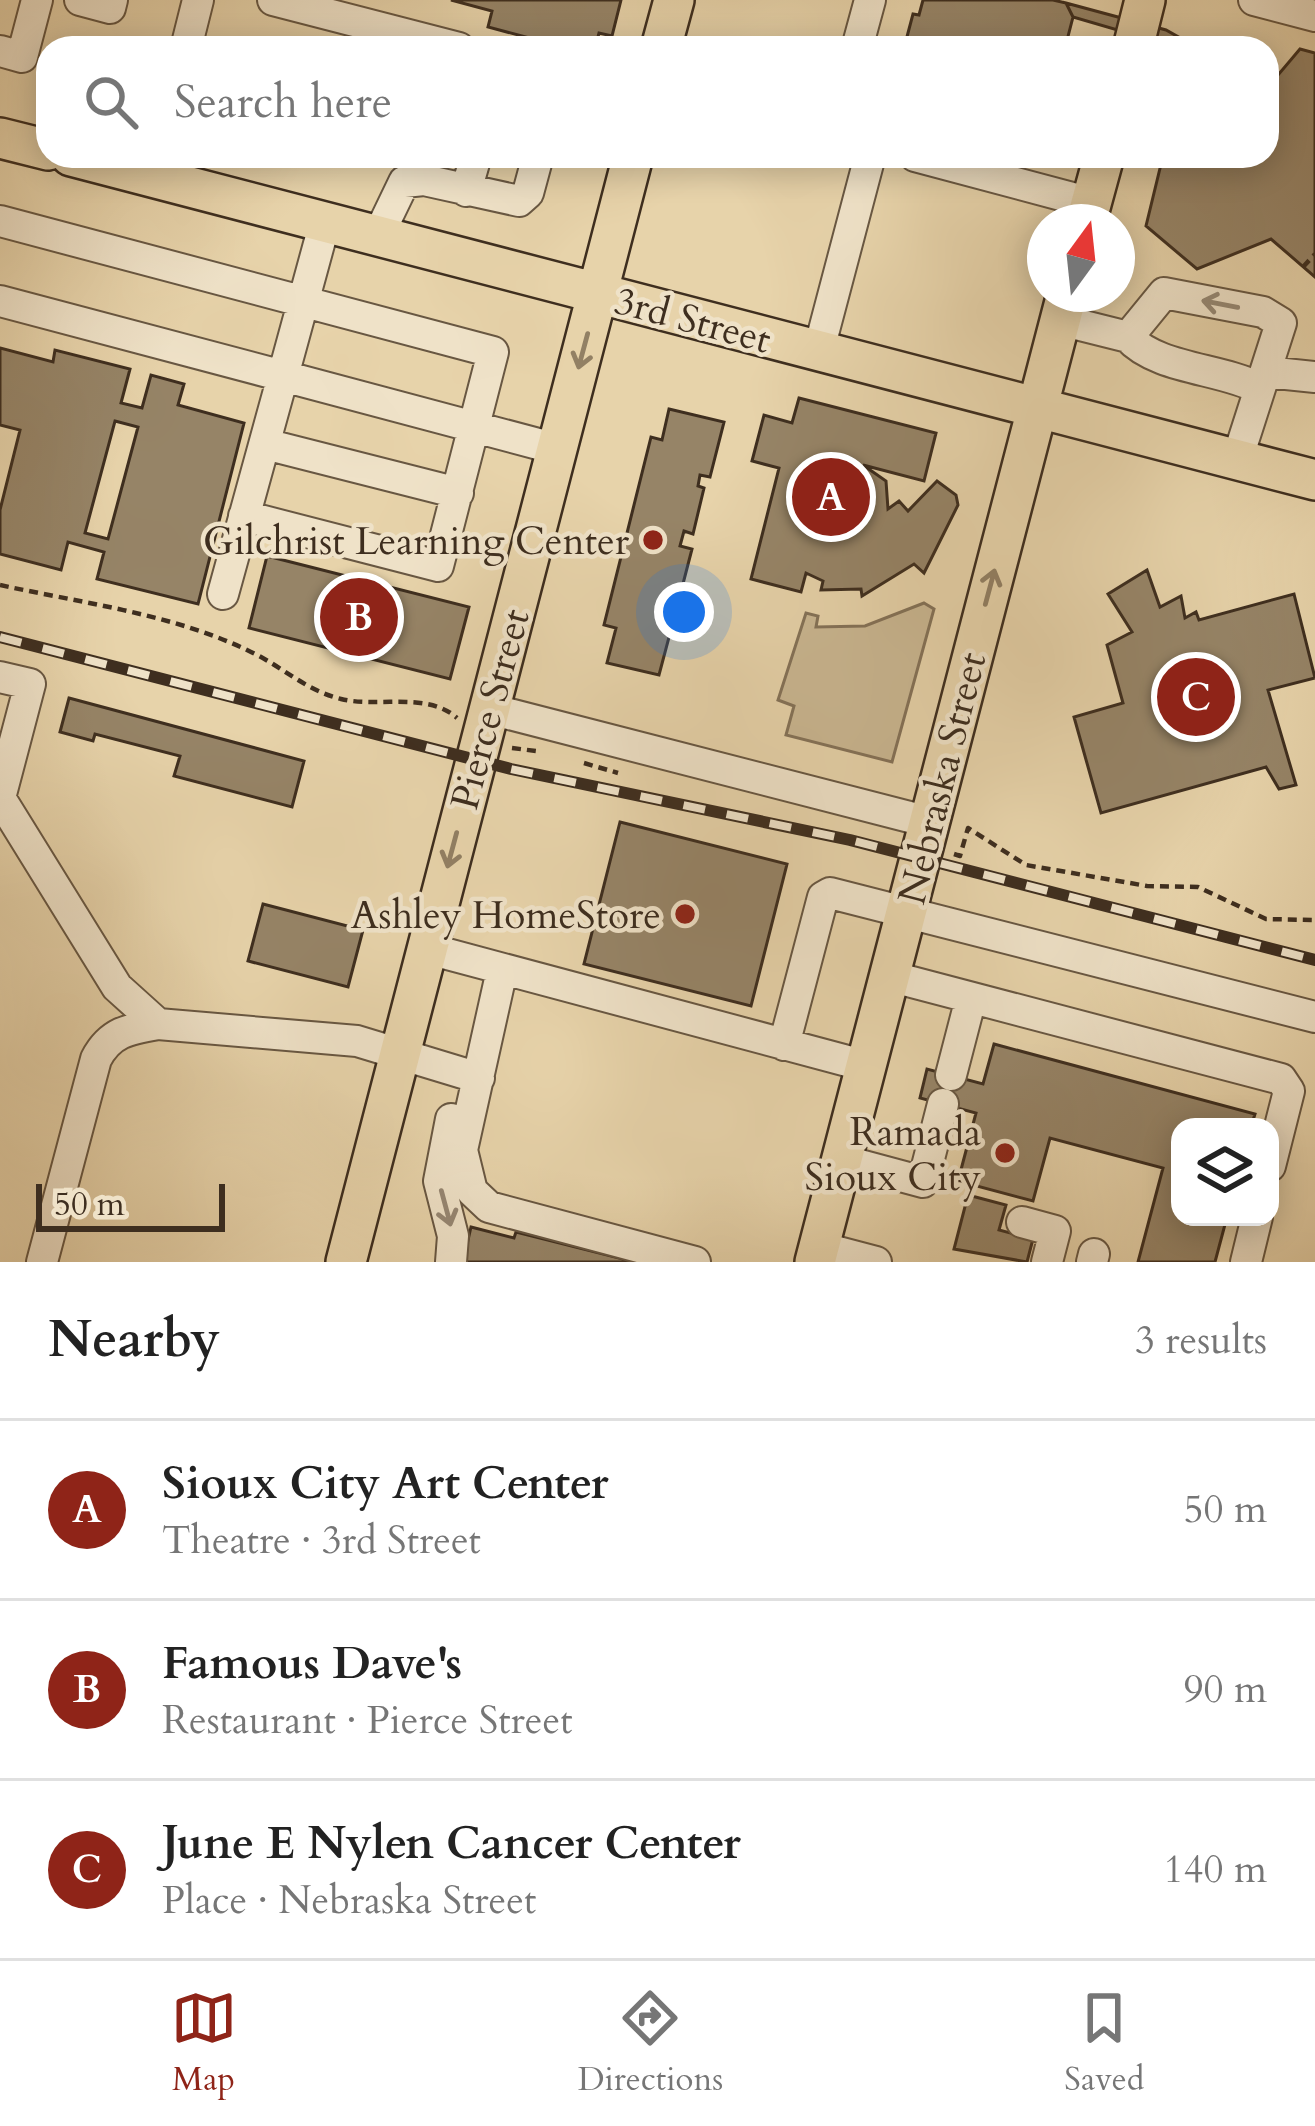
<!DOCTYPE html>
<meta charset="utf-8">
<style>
body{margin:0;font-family:Cardo,serif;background:#f6f6f6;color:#222}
.controls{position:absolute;right:36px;bottom:36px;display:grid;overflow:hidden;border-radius:24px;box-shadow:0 6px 30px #0003}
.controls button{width:108px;height:108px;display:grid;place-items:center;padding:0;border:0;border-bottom:3px solid #e0e0e0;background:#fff;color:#222;font:60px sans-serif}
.compass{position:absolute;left:1027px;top:204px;width:108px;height:108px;border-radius:50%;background:#fff;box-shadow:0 6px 30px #0003;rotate:15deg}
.scale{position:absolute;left:36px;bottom:30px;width:189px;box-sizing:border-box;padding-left:12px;border:6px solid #3e2e1f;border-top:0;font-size:33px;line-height:42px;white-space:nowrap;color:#3e2e1f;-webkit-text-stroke:9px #efe2c8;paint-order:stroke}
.you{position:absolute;left:684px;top:612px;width:42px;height:42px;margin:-30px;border:9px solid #fff;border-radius:50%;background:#1a73e8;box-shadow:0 0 0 18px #1a73e833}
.badge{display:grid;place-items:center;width:78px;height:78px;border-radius:50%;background:#8f2418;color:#fff;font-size:39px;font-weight:700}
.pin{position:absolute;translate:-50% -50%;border:6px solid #fff;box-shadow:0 3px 12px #0006}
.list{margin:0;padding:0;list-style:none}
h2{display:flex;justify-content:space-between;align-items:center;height:156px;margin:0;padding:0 48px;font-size:51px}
h2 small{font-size:39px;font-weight:400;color:#767676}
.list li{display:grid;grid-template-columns:78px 1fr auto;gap:36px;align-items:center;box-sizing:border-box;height:180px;padding:0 48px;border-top:3px solid #e0e0e0}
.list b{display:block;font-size:45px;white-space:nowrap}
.list p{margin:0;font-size:39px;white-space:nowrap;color:#767676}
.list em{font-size:39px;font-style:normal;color:#767676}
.icon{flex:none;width:66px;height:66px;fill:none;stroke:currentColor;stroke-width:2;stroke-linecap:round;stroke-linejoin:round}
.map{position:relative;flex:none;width:1315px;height:1262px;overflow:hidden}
.search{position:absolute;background:#fff;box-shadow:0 6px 30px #0003;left:36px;right:36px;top:36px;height:132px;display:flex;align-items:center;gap:30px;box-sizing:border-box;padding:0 42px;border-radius:36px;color:#767676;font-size:45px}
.sheet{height:696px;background:#fff}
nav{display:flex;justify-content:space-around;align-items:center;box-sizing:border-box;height:168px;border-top:3px solid #e0e0e0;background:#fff;font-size:33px;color:#767676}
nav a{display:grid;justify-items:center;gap:6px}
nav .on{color:#8f2418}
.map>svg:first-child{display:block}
.green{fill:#cab792;stroke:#847258;stroke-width:3}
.building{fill:#968467;stroke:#3e2e1f;stroke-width:3;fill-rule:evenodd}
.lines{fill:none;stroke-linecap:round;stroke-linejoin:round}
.minor-casing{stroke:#685742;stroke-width:34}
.major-casing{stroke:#3e2e1f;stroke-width:44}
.path{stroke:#3e2e1f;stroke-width:4.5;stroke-dasharray:9 6;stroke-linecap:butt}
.minor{stroke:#efe2c8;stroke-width:30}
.major{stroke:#e7d3aa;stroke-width:39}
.rail-casing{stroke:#3e2e1f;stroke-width:12}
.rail{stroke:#efe2c8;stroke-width:8;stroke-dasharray:22;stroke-linecap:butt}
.oneway{stroke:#968874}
.oneway2{stroke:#928064}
.poi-dot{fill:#8f2418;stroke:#efe2c8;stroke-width:4.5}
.labels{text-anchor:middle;stroke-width:9;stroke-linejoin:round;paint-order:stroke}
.street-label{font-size:39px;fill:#3e2e1f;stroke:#efe2c8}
.poi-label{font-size:39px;fill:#3e2e1f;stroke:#efe2c8;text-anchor:end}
</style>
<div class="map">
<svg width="1315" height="1262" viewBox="0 0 1315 1262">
<rect width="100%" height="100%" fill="#e7d3aa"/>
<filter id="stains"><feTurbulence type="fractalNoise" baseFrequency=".00167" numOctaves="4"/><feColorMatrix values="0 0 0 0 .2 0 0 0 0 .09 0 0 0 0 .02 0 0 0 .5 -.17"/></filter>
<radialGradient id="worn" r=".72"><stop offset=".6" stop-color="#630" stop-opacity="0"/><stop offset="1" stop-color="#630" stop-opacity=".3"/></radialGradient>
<path class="green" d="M924,603L934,609L892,762L786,735L794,706L778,700L806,613L818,616L816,627L865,626Z"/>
<path class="building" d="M451,0H621L612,36L599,33L595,48H567L488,27L492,11Z
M923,0H1053L1066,3L1073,17L1065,48H904L913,14L919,15Z
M1066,3L1166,30L1182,39L1179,48L1073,17Z
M1300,49L1315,53V277L1271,239L1197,269L1146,226L1163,156H1267V88Z
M0,348L53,362L55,350L130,369L121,403L142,408L151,375L184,384L178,405L244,423L198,604L97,579L104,552L68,542L61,570L0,554V510L20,430L0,425ZM115,421L138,427L108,539L85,533Z
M799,398L936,433L924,481L863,465L886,481L888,509L899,501L908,511L937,481L956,495L958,505L924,573L914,564L862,596L861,589L821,590L823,581L806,573L801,592L751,579L779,468L752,461L764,415L792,423Z
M669,409L724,422L710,477L700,475L698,486L704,488L693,534L684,531L680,546L692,549L677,607L667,605L663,623L672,626L659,675L607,663L616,628L604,625L651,437L662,440Z
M267,556L469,607L450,679L249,628Z
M1147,570L1160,607L1181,596L1185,618L1196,612L1199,620L1294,594L1315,678L1268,690L1296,785L1279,789L1266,767L1101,813L1074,717L1123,703L1107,645L1132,632L1108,594Z
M69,698L304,761L292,807L174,776L180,756L95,734L93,741L60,732Z
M620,822L787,864L751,1006L584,964Z
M263,904L363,930L348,987L248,961Z
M994,1044L1255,1114L1251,1127H1180V1217H1227L1215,1262H1138L1163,1168L1050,1138L1033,1201L958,1181L976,1113L920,1098L927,1069L983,1084Z
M968,1195L1006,1205L999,1230L1033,1239L1027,1262L954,1249Z
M471,1227L514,1238L516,1232L635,1262H463Z"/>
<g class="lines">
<g class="minor-casing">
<path id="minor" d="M80,0L110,8L112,0
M273,0L459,48
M1254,0L1315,16
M186,48L198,0
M857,48L870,0
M0,51L22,57L37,0
M915,156L1091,203
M466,191L476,156
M0,221L493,352L438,566L244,516
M378,236L404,182L424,180L519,201L528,193L538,156
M0,301L283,376L325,222
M1060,320L1128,337
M818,353L870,156
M1266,372L1315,377
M265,444L458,493
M1237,460L1281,323L1263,312L1164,293L1128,337C1157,369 1220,368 1259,388
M223,594L283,376L557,449
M0,677L30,684L0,798L117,987L158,1024
M490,709L929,822
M425,948L866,1066
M502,970L462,1150L472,1191L489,1207L695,1262
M889,976L1281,1079L1289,1091L1270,1166
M784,1045L823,897L830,893L1315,1017
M951,1075L971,998
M451,1119L439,1181L453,1236L451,1262
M841,1160L923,1182L943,1104
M1022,1222L1055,1231L1047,1262
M819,1247L876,1262
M42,1262L96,1059C110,1032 129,1029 158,1024L357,1041L479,1078
M1092,1262L1094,1254
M1246,1262L1257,1217"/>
</g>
<g class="major-casing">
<path id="major" d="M661,48L674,0
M1133,48L1145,0
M0,138L48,150
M71,156L1315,480
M1086,222L1104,156
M346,1262L633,156
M815,1262L1067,294"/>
</g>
<path class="path" d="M1303,267L1315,254
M0,585C82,603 174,614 251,652C283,667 305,690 341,699C377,708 427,691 457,718
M512,748L536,751
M584,763L618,773
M954,854L960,856L968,828L1026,865L1147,886L1198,887L1266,919L1315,920"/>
<use href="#minor" class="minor"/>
<use href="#major" class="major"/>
<g class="rail-casing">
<path id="rail" d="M0,637L511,769L850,840L1315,960"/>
</g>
<use href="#rail" class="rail"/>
</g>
<defs><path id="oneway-shaft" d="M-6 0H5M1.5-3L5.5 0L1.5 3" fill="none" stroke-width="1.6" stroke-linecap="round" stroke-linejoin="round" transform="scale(3)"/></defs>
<g class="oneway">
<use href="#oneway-shaft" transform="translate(1220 304) rotate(-169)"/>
<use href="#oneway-shaft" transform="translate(446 1208) rotate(75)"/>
</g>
<g class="oneway2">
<use href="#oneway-shaft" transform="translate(583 351) rotate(105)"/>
<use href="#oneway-shaft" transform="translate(990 587) rotate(-75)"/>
<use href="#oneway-shaft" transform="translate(452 850) rotate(105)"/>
</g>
<g class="poi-dot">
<circle cx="653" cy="540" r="12"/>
<circle cx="685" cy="914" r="12"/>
<circle cx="1005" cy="1153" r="12"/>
</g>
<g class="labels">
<g class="street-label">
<text transform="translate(693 319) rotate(15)" y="14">3rd Street</text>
<text transform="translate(489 709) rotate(-75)" y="14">Pierce Street</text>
<text transform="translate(941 778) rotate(-76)" y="14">Nebraska Street</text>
</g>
<g class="poi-label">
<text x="629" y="554">Gilchrist Learning Center</text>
<text x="661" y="928">Ashley HomeStore</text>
<text x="981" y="1145">Ramada<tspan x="981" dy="45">Sioux City</tspan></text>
</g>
</g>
<rect width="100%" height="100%" filter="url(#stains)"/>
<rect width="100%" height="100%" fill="url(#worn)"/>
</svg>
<div class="controls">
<button><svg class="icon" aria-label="layers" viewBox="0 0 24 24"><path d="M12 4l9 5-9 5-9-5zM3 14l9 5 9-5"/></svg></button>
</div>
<svg class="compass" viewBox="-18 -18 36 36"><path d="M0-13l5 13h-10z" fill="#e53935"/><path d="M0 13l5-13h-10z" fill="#767676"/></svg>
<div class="scale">50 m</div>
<div class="you"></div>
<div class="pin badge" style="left:831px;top:497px">A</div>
<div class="pin badge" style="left:359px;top:617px">B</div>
<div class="pin badge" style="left:1196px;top:697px">C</div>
<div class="search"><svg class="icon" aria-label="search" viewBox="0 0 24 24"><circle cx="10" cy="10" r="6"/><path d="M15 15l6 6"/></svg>Search here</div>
</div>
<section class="sheet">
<h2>Nearby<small>3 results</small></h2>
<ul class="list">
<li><span class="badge">A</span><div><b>Sioux City Art Center</b><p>Theatre · 3rd Street</p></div><em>50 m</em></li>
<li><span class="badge">B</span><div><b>Famous Dave's</b><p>Restaurant · Pierce Street</p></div><em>90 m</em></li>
<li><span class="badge">C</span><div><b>June E Nylen Cancer Center</b><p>Place · Nebraska Street</p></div><em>140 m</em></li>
</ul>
</section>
<nav>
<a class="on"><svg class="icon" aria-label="map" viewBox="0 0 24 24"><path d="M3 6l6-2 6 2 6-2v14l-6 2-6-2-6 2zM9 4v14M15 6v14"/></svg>Map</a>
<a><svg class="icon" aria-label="directions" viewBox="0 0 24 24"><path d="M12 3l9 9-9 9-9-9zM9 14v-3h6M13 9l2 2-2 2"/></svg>Directions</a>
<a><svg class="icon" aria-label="saved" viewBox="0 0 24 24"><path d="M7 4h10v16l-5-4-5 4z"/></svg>Saved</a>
</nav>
